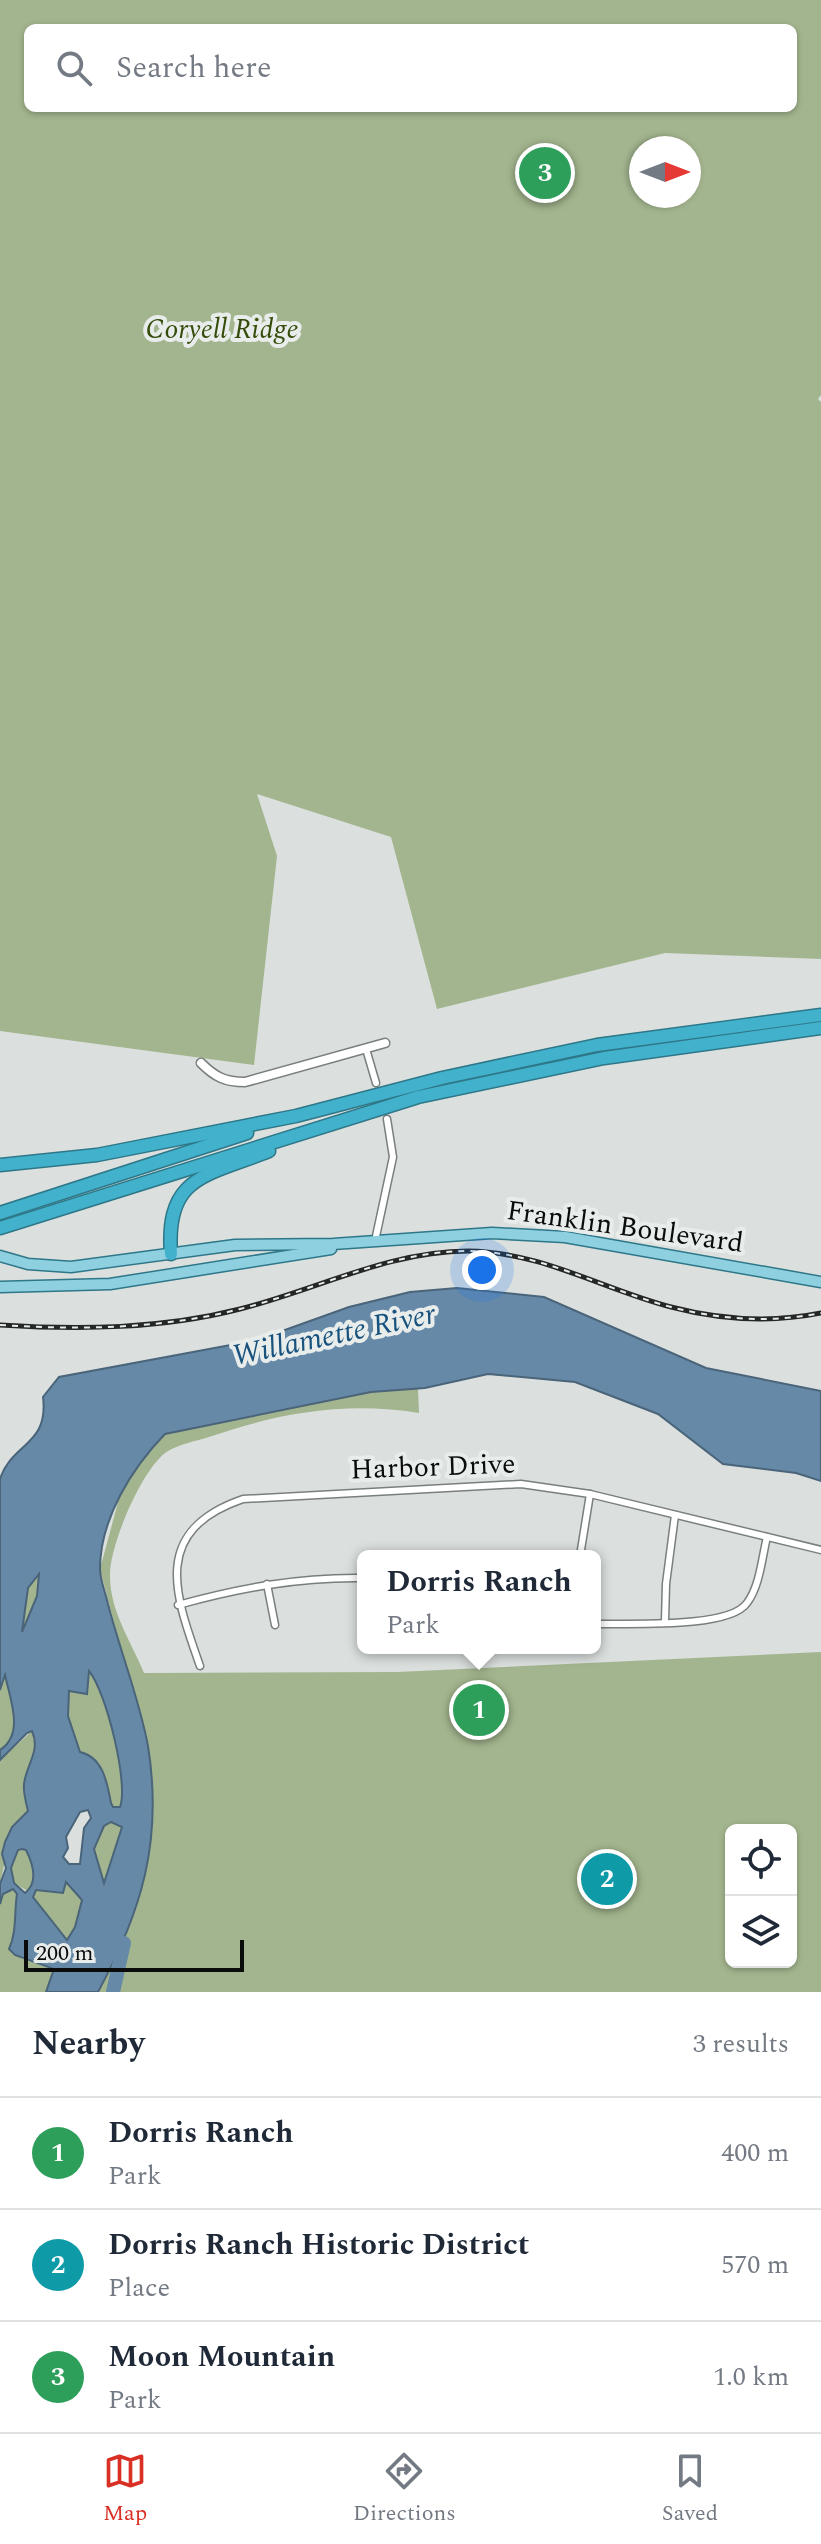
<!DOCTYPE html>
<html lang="en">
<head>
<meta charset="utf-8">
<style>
	:root { --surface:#fff; --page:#f2f2f3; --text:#1f2937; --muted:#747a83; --line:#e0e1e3; --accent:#d93025 }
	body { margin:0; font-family:Spectral,serif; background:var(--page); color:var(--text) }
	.controls { position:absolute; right:24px; bottom:24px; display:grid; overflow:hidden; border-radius:12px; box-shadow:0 2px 6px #0004 }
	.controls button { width:72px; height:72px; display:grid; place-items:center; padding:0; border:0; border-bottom:2px solid var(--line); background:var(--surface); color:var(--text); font:40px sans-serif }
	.compass { position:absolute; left:629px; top:136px; width:72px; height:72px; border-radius:50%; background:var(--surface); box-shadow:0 2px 6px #0004; rotate:90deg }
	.scale { position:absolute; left:24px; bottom:20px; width:220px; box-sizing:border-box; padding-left:8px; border:4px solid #0a0c0c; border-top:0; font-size:22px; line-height:28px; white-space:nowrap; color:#0a0c0c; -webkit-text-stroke:6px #e8edec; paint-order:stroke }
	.you { position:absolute; left:482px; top:1270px; width:28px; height:28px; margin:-20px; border:6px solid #fff; border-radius:50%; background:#1a73e8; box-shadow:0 0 0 12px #1a73e833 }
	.badge { display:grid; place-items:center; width:52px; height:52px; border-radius:50%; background:var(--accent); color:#fff; font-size:26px; font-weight:700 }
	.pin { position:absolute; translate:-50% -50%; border:4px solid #fff; box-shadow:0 2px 8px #0006 }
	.popup { position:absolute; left:357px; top:1550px; width:244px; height:104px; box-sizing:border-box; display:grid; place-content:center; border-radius:12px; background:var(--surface); filter:drop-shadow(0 2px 6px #0005); font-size:26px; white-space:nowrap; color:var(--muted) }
	.popup b { font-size:30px; color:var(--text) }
	.popup::after { content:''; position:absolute; left:50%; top:100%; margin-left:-16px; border:16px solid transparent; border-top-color:var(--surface) }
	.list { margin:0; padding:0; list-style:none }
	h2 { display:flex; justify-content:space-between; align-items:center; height:104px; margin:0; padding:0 32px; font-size:34px }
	h2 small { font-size:26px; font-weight:400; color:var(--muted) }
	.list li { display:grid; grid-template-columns:52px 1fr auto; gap:24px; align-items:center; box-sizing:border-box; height:112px; padding:0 32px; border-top:2px solid var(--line) }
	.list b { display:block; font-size:30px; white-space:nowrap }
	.list p { margin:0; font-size:26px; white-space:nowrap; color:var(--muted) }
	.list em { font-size:26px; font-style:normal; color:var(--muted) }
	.icon { flex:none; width:44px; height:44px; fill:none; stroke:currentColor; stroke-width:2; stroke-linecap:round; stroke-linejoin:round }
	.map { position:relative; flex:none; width:821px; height:1992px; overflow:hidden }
	.search { position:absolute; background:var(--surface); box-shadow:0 2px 6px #0004; left:24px; right:24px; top:24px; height:88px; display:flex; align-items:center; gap:20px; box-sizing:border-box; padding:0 28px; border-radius:12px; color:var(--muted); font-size:30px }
	.sheet { height:440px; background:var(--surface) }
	nav { display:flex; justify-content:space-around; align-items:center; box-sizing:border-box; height:112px; border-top:2px solid var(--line); background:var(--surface); font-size:22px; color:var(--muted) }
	nav a { display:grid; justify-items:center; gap:4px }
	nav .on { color:var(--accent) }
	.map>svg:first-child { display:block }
	.green { fill:#a3b58e; fill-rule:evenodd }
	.water { fill:#6689a8; stroke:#4a6479; stroke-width:2; fill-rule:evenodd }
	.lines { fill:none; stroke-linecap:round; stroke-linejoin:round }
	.river { stroke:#6689a8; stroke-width:14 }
	.minor-casing { stroke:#797e7e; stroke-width:9 }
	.tertiary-casing { stroke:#797e7e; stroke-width:11 }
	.primary-casing { stroke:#2e7788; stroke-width:13 }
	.motorway-casing { stroke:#2e7788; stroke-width:15 }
	.minor { stroke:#fff; stroke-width:6 }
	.tertiary { stroke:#fff; stroke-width:8 }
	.primary { stroke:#8ed0e0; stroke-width:10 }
	.motorway { stroke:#42b1cb; stroke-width:12 }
	.rail-casing { stroke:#242726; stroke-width:5 }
	.rail { stroke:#e8edec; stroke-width:2; stroke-dasharray:6; stroke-linecap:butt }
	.labels { text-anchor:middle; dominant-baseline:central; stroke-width:8; stroke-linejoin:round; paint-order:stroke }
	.park-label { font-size:28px; font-style:italic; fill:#354c0a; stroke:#e8edec }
	.street-label { font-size:28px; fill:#0a0c0c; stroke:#e8edec }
	.water-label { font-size:30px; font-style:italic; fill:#18527d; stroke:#e8edec }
</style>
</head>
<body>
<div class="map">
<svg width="821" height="1992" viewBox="0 0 821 1992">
	<rect width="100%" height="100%" fill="#dbe0df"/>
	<g class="green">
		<path d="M0 0H821V395L818 399 821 402V959L665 953 437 1009 391 837 257 794 277 856 254 1065 0 1031ZM28 28H793V108H28ZM641 148H689V196H641Z"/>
		<path d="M418 1388 419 1413C346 1401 278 1413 209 1437 196 1441 180 1444 168 1451 143 1466 109 1546 110 1576 110 1612 131 1641 144 1673L397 1672 821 1652V1992H98L124 1943 127 1673 100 1569 121 1491 149 1451 165 1434 371 1392ZM731 1830H791V1962H731Z"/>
		<path d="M39 1574 37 1596 22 1632 28 1588Z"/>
		<path d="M88 1670C106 1689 129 1785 120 1807L113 1808 111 1803 99 1763 80 1752 68 1716 69 1690 87 1693Z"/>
		<path d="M5 1673C9 1698 25 1734 0 1750V1690Z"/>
		<path d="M32 1731C41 1751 26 1764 24 1784 23 1792 26 1803 28 1811L12 1828 0 1884V1760Z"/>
		<path d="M111 1822 122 1827 104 1884 94 1849 104 1826Z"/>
		<path d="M18 1850H26C33 1865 37 1877 29 1892L14 1883 11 1868Z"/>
		<path d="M66 1882 82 1900 75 1927 67 1940 33 1897 36 1890 63 1893Z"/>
		<path d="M13 1889 17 1894C14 1917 12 1935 21 1958L54 1970 46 1992H0V1904L3 1894Z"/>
	</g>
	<path class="water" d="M457 1288 544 1297 706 1368 821 1391V1481L796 1473 723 1464 658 1414 575 1382 488 1374 425 1388 371 1392 165 1434C132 1468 100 1519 100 1569 100 1580 106 1594 108 1604 120 1651 139 1698 148 1746 163 1840 142 1911 98 1992H46L54 1969 15 1955 9 1949C17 1932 14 1912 17 1894L13 1889 3 1894 0 1904V1884L6 1868 2 1854 5 1842 12 1827 28 1811C26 1803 23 1792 24 1784 26 1765 41 1751 32 1731L27 1733 0 1760V1750C25 1734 10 1699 5 1675L0 1690V1479C12 1442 49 1446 43 1397L59 1377 257 1340 349 1307 410 1292ZM39 1574 37 1596 22 1632 28 1588ZM89 1671C106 1691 129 1784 120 1807H113L111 1803C107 1782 103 1757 80 1752L68 1716 69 1691 87 1694ZM88 1810 91 1818 84 1828 80 1864H69L63 1857 68 1848 66 1837 80 1812ZM111 1822 122 1827 104 1883 94 1849 104 1826ZM22 1849 26 1850C33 1864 39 1882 25 1893L14 1883 11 1868 18 1850ZM66 1882 82 1900 75 1927 67 1940 33 1897 36 1890 63 1893Z"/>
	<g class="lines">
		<path class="river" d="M113 1992 124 1943"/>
		<defs>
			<g id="minor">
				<path d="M366 1049 376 1083"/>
				<path d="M375 1241 393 1157 387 1119"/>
				<path d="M580 1556 590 1494"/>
				<path d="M267 1584 275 1625"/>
				<path d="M178 1605C240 1588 299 1577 363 1578"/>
				<path d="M665 1621 666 1584 675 1515"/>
				<path d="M595 1624C628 1623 729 1629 747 1603 760 1586 762 1557 767 1537"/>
				<path d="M200 1666C175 1595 150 1531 243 1499L521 1484 590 1494 821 1550"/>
			</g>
			<path id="tertiary" d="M201 1063C215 1077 225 1082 245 1082L385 1043"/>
			<g id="primary">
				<path d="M0 1256 28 1264 71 1267 235 1245 333 1244 492 1233 565 1237 821 1282"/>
				<path d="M0 1287 110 1284 331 1249"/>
			</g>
			<g id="motorway">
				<path d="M0 1165 97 1155 296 1116 442 1078 597 1045 821 1015"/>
				<path d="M0 1213 247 1133"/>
				<path d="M0 1228 418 1097 604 1058 821 1028"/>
				<path d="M171 1254C165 1175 207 1176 269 1151"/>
			</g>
		</defs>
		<use href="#minor" class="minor-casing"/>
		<use href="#tertiary" class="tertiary-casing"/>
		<use href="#primary" class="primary-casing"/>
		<use href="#motorway" class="motorway-casing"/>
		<use href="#minor" class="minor"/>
		<use href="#tertiary" class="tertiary"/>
		<use href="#primary" class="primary"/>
		<use href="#motorway" class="motorway"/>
		<defs>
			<path id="rail" d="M0 1325C80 1330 162 1329 240 1309 316 1290 389 1251 468 1251 542 1252 602 1289 671 1307 721 1320 771 1323 821 1313"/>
		</defs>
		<use href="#rail" class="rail-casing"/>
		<use href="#rail" class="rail"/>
	</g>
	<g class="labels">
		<g class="park-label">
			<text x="222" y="329">Coryell Ridge</text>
		</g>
		<g class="street-label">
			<text transform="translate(625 1227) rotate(8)">Franklin Boulevard</text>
			<text transform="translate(433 1467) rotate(-2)">Harbor Drive</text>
		</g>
		<g class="water-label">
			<text transform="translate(334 1335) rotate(-12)">Willamette River</text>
		</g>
	</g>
</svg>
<div class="controls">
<button><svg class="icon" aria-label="locate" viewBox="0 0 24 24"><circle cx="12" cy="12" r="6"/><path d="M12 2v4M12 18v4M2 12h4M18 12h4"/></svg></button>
<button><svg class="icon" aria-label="layers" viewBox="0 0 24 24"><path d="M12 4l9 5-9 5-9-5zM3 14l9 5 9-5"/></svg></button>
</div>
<svg class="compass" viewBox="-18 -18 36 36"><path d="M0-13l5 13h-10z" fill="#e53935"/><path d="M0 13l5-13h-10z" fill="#747a83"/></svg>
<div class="scale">200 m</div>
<div class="you"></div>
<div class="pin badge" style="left:479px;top:1710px;background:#2e9e5b">1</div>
<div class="popup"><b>Dorris Ranch</b>Park</div>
<div class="pin badge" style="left:607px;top:1879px;background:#0f9aa8">2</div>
<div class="pin badge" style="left:545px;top:173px;background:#2e9e5b">3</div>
<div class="search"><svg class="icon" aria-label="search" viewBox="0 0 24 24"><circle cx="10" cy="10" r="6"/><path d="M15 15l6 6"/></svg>Search here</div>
</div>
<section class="sheet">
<h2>Nearby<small>3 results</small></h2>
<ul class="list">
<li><span class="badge" style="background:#2e9e5b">1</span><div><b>Dorris Ranch</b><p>Park</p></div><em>400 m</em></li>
<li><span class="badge" style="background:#0f9aa8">2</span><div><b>Dorris Ranch Historic District</b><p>Place</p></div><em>570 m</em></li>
<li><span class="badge" style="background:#2e9e5b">3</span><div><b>Moon Mountain</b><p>Park</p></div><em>1.0 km</em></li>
</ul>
</section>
<nav>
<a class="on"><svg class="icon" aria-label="map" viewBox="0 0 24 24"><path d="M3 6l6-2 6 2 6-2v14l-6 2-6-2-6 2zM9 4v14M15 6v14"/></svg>Map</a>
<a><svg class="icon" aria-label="directions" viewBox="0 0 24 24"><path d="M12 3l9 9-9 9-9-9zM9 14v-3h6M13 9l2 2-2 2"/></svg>Directions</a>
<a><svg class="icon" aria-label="saved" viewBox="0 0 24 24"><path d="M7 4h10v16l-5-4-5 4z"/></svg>Saved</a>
</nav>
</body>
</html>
